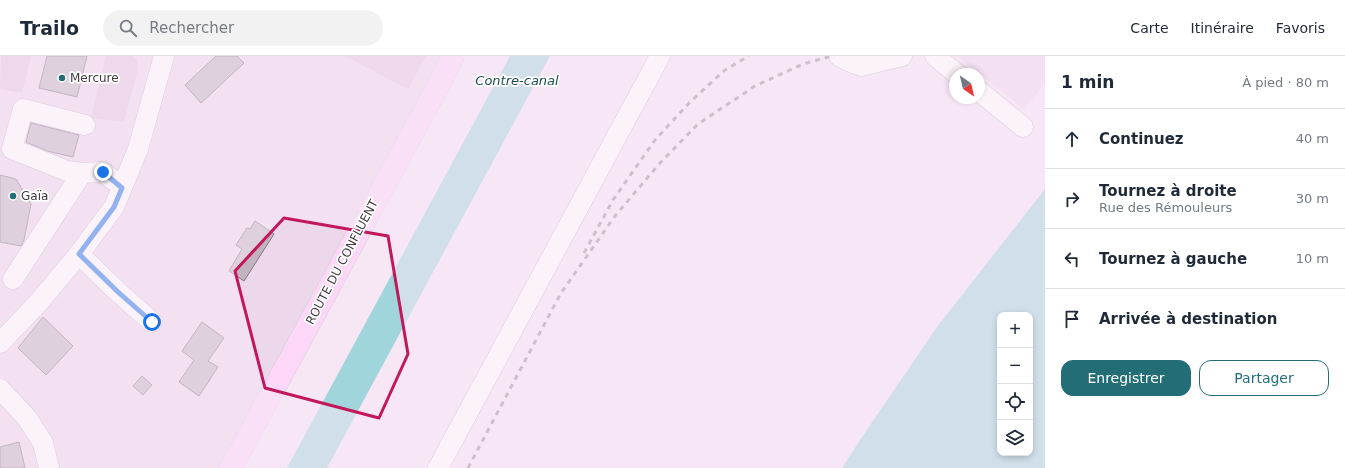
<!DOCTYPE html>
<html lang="fr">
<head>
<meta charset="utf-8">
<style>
	:root { --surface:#fff; --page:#f2f2f3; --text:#1f2937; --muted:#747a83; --line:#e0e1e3; --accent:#236d76 }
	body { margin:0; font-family:"DejaVu Sans",sans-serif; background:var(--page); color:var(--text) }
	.controls { position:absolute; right:12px; bottom:12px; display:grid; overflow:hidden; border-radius:8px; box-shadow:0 2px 6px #0003 }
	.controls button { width:36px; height:36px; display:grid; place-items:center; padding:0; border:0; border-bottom:1px solid var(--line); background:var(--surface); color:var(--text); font:20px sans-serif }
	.compass { position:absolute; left:949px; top:12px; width:36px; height:36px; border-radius:50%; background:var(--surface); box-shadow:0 2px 6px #0003; rotate:146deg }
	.stop { position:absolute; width:12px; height:12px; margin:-9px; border:3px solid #1a73e8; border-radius:50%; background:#fff }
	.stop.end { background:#1a73e8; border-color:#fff; box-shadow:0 1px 4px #0008 }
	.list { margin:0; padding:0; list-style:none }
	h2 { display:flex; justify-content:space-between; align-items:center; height:52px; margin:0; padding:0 16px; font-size:17px }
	h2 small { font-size:13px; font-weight:400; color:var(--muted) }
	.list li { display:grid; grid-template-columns:26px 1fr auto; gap:12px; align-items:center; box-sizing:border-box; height:60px; padding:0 16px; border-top:1px solid var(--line) }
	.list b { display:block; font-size:15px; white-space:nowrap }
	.list p { margin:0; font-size:13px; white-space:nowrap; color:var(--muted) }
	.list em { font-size:13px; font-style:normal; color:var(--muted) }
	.actions { display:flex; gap:8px; padding:12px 16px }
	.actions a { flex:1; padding:9px 0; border:1px solid var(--accent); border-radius:12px; text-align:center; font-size:14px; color:var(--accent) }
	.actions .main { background:var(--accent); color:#fff }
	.icon { flex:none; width:22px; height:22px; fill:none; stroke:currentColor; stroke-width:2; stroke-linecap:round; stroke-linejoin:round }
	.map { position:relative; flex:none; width:1045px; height:412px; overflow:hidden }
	header { display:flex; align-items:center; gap:24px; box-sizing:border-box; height:56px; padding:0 20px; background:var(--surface); border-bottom:1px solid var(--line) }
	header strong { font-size:19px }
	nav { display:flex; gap:22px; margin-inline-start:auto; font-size:14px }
	.search { width:280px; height:36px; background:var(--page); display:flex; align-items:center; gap:10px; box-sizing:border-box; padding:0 14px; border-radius:22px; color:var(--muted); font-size:15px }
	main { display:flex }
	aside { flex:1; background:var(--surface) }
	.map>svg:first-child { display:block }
	.built { fill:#edd7ea }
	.green { fill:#e2c8de }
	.water { fill:#a0d5dc; fill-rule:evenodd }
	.building { fill:#c2b3c0; stroke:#867784 }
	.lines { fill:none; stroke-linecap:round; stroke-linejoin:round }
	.minor-casing { stroke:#bdaebb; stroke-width:21 }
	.major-casing { stroke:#d1d0d1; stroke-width:23 }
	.minor { stroke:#fff; stroke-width:20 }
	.major { stroke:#fcd7f8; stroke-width:22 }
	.rail { stroke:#998f98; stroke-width:3; stroke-dasharray:5 5; stroke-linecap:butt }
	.route { stroke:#1a73e8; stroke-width:5 }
	.marked { fill:none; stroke:#c2185b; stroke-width:3; stroke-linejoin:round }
	.poi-dot { fill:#236d76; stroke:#fff; stroke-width:1.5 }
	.labels { text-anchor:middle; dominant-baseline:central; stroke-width:3.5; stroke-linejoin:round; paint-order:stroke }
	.poi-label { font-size:12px; fill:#403a3f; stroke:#fff; text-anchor:start }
	.street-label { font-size:12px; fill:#403a3f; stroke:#fff }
	.water-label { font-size:13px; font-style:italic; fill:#1e4d53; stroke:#fff }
</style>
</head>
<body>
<header>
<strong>Trailo</strong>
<div class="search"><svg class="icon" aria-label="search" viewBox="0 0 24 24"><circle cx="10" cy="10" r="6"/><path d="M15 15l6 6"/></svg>Rechercher</div>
<nav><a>Carte</a><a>Itinéraire</a><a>Favoris</a></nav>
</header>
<main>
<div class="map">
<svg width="1045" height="412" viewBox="0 0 1045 412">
	<rect width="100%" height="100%" fill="#f7e7f5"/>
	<g class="built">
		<path d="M0 0H442L221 412H0Z"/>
		<path d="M958 0H1045V27L1024 53Z"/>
	</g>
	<g class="green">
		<path d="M1 0H31L22 37 0 33Z"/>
		<path d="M106 0H133L137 5 138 13 124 66 91 62Z"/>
		<path d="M345 0H426L408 33Z"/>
	</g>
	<g class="water">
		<path d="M510 0H550L327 412H287Z"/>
		<path d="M1045 133V412H842L860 384 937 271ZM1000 259H1030V397H1000Z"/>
	</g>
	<g class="building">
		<path d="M47 0H87L77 41 39 32Z"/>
		<path d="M216 0H237L244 7 201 47 185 29Z"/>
		<path d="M31 67 79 79 73 101 47 95 26 86Z"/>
		<path d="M0 119 16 123 31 148 24 184 21 190 0 186Z"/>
		<path d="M255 165 274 178 244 225 229 215 242 193 236 189 247 172 250 173Z"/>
		<path d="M43 261 73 290 46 319 18 292Z"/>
		<path d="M202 266 224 282 208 305 218 311 199 340 179 326 194 304 182 295Z"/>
		<path d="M142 320 152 329 143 339 133 330Z"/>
		<path d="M19 386 25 412H0V391Z"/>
	</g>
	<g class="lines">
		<defs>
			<g id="minor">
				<path d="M839 0 848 5 861 10 902 0"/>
				<path d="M935 0 957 18"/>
				<path d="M979 35 1023 71"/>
				<path d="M85 69 23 53 12 93 67 115 82 117 103 116 122 131"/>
				<path d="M79 198 118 236 152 266"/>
				<path d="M13 223 82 117"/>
				<path d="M0 287 38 247 79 198 114 151 138 93 164 0"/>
				<path d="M0 333 27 362 43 387 49 412"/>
				<path d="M438 412 660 0"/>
			</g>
			<path id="major" d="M231 412 438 30 453 0"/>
		</defs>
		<use href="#minor" class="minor-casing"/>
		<use href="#major" class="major-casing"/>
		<use href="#minor" class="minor"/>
		<use href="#major" class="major"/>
		<g class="rail">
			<path d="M584 197 613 144 655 84 690 46 725 14 749 0"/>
			<path d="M468 412 561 237 615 160 660 107 698 68 755 30 803 8 832 0"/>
		</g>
	</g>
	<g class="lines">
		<path class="route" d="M103 116 122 132 114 151 79 198 118 236 152 266"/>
	</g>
	<path d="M0 0H1045V412H0ZM284 162 388 180 408 298 379 362 265 332 235 215Z" fill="#f7e7f5" fill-opacity=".55" fill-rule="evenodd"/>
	<path class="marked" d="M284 162 388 180 408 298 379 362 265 332 235 215Z"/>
	<g class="poi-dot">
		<circle cx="62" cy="22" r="4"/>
		<circle cx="13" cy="140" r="4"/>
	</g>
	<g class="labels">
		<g class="poi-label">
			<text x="70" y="22">Mercure</text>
			<text x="21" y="140">Gaïa</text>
		</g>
		<g class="street-label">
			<text transform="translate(342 206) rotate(-62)">ROUTE DU CONFLUENT</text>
		</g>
		<g class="water-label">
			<text x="517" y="24">Contre-canal</text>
		</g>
	</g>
</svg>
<div class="controls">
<button>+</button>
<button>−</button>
<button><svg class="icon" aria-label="locate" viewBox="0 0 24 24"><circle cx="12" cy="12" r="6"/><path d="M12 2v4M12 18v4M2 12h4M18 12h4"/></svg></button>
<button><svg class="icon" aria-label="layers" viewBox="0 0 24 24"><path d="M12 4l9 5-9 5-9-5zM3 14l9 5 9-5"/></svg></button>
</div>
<svg class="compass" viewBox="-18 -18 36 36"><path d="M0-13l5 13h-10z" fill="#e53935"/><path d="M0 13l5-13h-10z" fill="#747a83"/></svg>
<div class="stop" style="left:152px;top:266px"></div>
<div class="stop end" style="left:103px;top:116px"></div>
</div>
<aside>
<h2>1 min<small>À pied · 80 m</small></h2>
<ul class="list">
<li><svg class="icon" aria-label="ahead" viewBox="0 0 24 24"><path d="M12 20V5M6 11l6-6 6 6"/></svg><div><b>Continuez</b></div><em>40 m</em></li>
<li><svg class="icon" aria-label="right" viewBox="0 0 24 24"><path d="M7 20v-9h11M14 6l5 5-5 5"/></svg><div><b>Tournez à droite</b><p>Rue des Rémouleurs</p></div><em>30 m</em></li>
<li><svg class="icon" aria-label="left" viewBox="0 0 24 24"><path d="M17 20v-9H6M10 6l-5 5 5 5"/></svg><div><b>Tournez à gauche</b></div><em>10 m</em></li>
<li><svg class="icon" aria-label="arrive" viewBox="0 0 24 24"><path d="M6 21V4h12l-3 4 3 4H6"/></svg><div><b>Arrivée à destination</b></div></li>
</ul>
<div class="actions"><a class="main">Enregistrer</a><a>Partager</a></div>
</aside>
</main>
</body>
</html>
